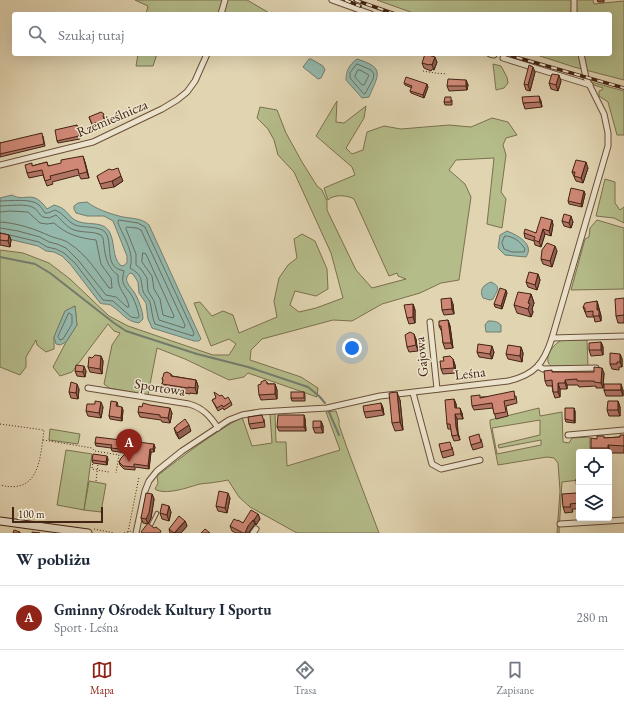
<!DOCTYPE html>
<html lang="pl">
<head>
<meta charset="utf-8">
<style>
	:root { --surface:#fff; --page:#f6f6f7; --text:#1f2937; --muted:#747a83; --line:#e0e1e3; --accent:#8f2418 }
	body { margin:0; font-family:"EB Garamond",serif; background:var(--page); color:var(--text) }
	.controls { position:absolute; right:12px; bottom:12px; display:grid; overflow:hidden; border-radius:4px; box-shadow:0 4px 16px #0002 }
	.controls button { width:36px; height:36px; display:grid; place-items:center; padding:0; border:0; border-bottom:1px solid var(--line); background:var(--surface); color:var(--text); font:20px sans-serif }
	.scale { position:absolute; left:12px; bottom:10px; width:91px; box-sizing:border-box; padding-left:4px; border:2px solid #432313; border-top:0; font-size:11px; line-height:14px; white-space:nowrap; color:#432313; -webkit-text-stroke:3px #ece3cc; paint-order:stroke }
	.you { position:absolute; left:352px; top:348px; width:14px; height:14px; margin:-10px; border:3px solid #fff; border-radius:50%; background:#1a73e8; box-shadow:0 0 0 6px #1a73e833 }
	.badge { display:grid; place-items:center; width:26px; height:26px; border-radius:50%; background:var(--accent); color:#fff; font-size:13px; font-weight:700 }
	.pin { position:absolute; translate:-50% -33px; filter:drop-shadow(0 1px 2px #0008) }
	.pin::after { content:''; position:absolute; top:21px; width:14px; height:12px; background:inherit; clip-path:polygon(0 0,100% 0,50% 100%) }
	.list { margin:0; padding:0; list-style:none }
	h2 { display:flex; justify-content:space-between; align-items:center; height:52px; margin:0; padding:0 16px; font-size:17px }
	h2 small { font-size:13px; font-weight:400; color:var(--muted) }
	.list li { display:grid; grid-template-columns:26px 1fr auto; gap:12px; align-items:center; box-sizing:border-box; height:64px; padding:0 16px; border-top:1px solid var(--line) }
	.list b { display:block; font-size:15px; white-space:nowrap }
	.list p { margin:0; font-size:13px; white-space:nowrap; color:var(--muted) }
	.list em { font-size:13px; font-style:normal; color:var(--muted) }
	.icon { flex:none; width:22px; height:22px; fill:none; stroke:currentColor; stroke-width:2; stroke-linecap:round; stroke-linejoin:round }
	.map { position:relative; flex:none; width:624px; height:533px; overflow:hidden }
	.search { position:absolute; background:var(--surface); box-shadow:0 4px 16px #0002; left:12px; right:12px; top:12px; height:44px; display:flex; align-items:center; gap:10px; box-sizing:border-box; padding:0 14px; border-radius:4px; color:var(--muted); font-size:15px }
	.sheet { height:116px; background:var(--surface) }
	nav { display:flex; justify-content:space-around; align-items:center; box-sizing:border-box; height:56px; border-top:1px solid var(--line); background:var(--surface); font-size:11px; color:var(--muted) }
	nav a { display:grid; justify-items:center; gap:2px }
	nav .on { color:var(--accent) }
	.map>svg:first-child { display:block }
	.green { fill:#b4bc8a; stroke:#7c704e; fill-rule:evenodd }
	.water { fill:#94b8ab; stroke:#747c6e }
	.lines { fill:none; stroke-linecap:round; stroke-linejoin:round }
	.shore { stroke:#6c6e5f; stroke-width:1 }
	.stream { stroke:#747c6e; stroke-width:2 }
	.service-casing { stroke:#6a4f3a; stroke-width:4.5 }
	.minor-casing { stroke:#6a4f3a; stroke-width:7 }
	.secondary-casing { stroke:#432313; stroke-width:9 }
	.path { stroke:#432313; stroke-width:1; stroke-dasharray:1 2; stroke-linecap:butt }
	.service { stroke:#ece3cc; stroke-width:2.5 }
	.minor { stroke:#ece3cc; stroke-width:5 }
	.secondary { stroke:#ece3cc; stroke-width:7 }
	.rail-casing { stroke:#432313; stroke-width:3.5 }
	.rail { stroke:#ece3cc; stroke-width:2; stroke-dasharray:6; stroke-linecap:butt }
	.wall { fill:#b17565; stroke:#432313 }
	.shaded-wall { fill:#905f52; stroke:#432313 }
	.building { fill:#ce8875; stroke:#432313 }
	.labels { text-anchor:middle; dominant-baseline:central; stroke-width:3; stroke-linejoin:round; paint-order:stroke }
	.street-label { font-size:14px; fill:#432313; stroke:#ece3cc }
</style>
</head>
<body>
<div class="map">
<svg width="624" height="533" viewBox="0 0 624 533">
	<rect width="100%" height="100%" fill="#e1d4b1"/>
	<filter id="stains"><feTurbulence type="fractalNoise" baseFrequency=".005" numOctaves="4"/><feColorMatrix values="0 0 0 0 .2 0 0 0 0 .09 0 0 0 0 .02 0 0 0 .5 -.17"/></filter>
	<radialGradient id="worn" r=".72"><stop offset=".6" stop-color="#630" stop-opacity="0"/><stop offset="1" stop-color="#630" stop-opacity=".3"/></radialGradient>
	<g class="green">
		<path d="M135 0H247L271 14H146L148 6Z"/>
		<path d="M377 0H593L594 4 624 1V80L574 67 534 54H610V14H416Z"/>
		<path d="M138 54H157L153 66H136Z"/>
		<path d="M493 64 501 66 507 77 508 83 504 88 496 90Z"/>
		<path d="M591 82 624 91V135H617L608 102 599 96V91L602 90 603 88 594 85Z"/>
		<path d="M337 101 336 122 344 123 366 106 364 118 346 148 352 154 363 150 367 132 384 126 401 129 449 125 471 127 492 118 508 122 517 135 506 138 503 145 506 155 501 192 506 199 502 228 487 224 494 158 456 160 449 170 465 184 471 197 459 280 441 283 420 293 382 304 352 321 333 320 262 339 251 350 250 360 301 377 318 388 317 397 248 373 244 377 229 380 185 359 157 348 148 395 109 388 104 384 112 345 120 333 114 331 108 324 72 372 60 376 53 367 66 342 77 325 75 306 65 311 54 337V349L46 352 37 345 36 340 26 357V367L20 375 0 367V250L23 253 49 263 70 279 109 316 128 326 213 355H229L236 344 229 339 211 346 194 303 200 302 212 316 223 311 233 315 239 333 277 317 274 301 279 278 288 265 297 258 294 239 302 234 315 241 327 269 328 289 316 296 295 291 290 305 299 312 316 308 343 298 331 253 294 172 278 155 274 140 268 129 257 118 260 107 277 110 286 133 302 162 317 186 322 190 327 201V210L356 270 372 288 406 279 398 276 397 273 389 276 354 199C347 195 334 194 328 200L324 188 355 175 352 167 316 136Z"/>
		<path d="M605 179 615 182V203L620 210 624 207V223L614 218 596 216Z"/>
		<path d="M597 220 624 228V289L571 290 585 239 589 237 590 228Z"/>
		<path d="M562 340H587L588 366H551C542 359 553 344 562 340Z"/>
		<path d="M539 408 540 416 562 412 563 442 569 443 572 438 590 437V452H579V480L562 482 559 533H557L560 491 558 463 554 458 547 457 498 465 490 424V420ZM540 420V435L498 445 499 448 541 440V445L497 454 492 428Z"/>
		<path d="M336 411 339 420V425L347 448 379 533H297L250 507 239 497 228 480C219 482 210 483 200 484 189 487 165 496 155 489L158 483 157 476C184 455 212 434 242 417L252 446 272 443 270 414H275L276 442H286L287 466 340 450 326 412Z"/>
		<path d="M50 429 80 434 78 444 49 440Z"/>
		<path d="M66 450 92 454 84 510 57 505Z"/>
		<path d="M89 481 106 484 101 512 84 510Z"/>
	</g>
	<g class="water">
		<path d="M309 59H311L323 66 325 70 321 78 318 79 303 67Z"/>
		<path d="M357 59C386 68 378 75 369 97L362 98 346 80C346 71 349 65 357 59Z"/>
		<path d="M12 195C26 203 32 188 47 209L54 205C57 206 61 207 63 209 68 212 70 218 77 221 88 226 104 220 110 233 115 243 112 256 120 265L123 266 127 263V256L113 221 104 216H87L76 213 74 209V206L78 203 87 202C96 209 108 213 119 216 129 219 141 217 149 225L201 339 199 341H194L152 328 148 319 146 303 139 293 138 282 133 274 130 273C122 280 130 286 134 292 138 298 143 311 143 319L139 323C125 321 123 313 112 306 108 303 104 305 100 303L71 265 62 256 54 252 46 251 38 246 0 237V198Z"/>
		<path d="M507 231C517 235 535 244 526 257L505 255 498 248 500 235Z"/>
		<path d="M491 282C502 287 497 290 493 299L490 300 483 298C479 290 483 285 491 282Z"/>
		<path d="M75 306 77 325 66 342 60 345 56 344 54 337 65 311Z"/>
		<path d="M488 321C493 321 497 321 501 325V332H486L485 325Z"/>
	</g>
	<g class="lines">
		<g class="shore">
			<path d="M357 64 371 70 374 74 373 79 365 94 363 93 350 78V73Z"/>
			<path d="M358 70H360L369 75 364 85H362L355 77Z"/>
			<path d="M0 201C9 201 32 198 39 205 41 207 43 210 45 213H48L55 210C63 213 67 221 75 225 83 228 100 226 105 232 113 241 105 263 118 269 120 270 122 270 124 271 121 283 123 284 130 293 134 298 139 312 139 317L137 318 131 317 113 301 103 300 75 263 64 253 56 249 47 247 39 242 10 235"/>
			<path d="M0 206C8 206 28 203 34 208 38 210 39 215 43 217L49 218 56 215C62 220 66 227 74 230 83 233 93 231 101 235L103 238C105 252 105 266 118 275 117 291 127 293 129 307H127L116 297 106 295 78 260 66 248 57 244 49 242 40 237 18 231 0 228"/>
			<path d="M0 212 10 211 28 212 40 223 47 224 54 223C67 235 80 238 96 240L101 264 111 278 112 288H109C98 273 86 254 70 244 64 239 57 239 50 236 35 229 17 223 0 222"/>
			<path d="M119 220 138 223 145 227 194 333 193 336 155 324C152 317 152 310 150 302 148 298 144 295 143 291 140 277 143 276 130 268 135 253 123 236 118 223Z"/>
			<path d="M127 227 137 228 141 230 185 325 184 328 159 320 154 301 148 291 147 278 141 269 136 265V254L126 229Z"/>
			<path d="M505 236C513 236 520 241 525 249L524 252H512L504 249 502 243Z"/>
			<path d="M143 253 146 254 174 316 173 318 163 315 160 299 154 289 152 276 142 262Z"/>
			<path d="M69 313 72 315V324L63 339 60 340 58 337Z"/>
		</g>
		<g class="stream">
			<path d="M0 257 35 264 50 273 114 323 126 331 197 354 248 367 308 387 319 396 325 403"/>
			<path d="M329 412 339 435"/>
		</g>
		<defs>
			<path id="service" d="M150 527 157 513"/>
			<g id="minor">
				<path d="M332 0 371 14"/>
				<path d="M574 0V14"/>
				<path d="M221 14 225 0"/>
				<path d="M490 54 494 55"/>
				<path d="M503 58 590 85"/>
				<path d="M0 165 93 142 162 109 177 100 187 92 195 81 207 54"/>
				<path d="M430 322 437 389"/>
				<path d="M552 338 624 336"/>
				<path d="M538 366 543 369 596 368"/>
				<path d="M88 388 189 404C203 408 210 416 218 428"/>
				<path d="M413 393 432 464 441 469 480 460"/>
				<path d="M568 435 624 430"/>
				<path d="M560 524 624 520"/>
				<path d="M136 533 145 491 149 481 157 471 182 451 229 420 242 415 260 412 327 408 380 396 508 381C535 375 544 363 552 338L608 146V133L604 114 586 78 581 54"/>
				<path d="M253 533 256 529"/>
			</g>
			<path id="secondary" d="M0 521 88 533"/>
		</defs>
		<use href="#service" class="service-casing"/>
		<use href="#minor" class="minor-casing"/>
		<use href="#secondary" class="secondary-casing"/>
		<g class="path">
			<path d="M423 71 435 73 447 74"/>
			<path d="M0 424 44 430C40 458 40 495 0 485"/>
			<path d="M43 440 92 448 95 451 119 455 116 473"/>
			<path d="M93 461 92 469 109 472"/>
			<path d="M96 481 98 464"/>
			<path d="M94 529 114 533"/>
			<path d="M128 532 139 477"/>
			<path d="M124 533 131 531"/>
		</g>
		<use href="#service" class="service"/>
		<use href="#minor" class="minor"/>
		<use href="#secondary" class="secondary"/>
		<defs>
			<g id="rail">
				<path d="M345 0 360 6"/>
				<path d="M355 0 395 14"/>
				<path d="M505 54 624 88"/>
			</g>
		</defs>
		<use href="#rail" class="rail-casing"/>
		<use href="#rail" class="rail"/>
	</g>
	<g class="wall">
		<path d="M597 0H604V2H598Z"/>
		<path d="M437 62 434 70 432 69 431 71 424 68 422 63Z"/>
		<path d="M535 72 530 91 526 90 524 84Z"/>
		<path d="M466 80 468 85 467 90 449 91 447 86Z"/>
		<path d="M561 81 558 91 551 89 549 83Z"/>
		<path d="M404 83 428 87 424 98 411 93 410 91 412 88 405 85Z"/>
		<path d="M452 100V105H445L444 102Z"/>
		<path d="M541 101 542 107 525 109 523 103Z"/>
		<path d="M89 117H105L104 119 105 122 103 124 93 127Z"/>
		<path d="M77 125 80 139 58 143 57 141Z"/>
		<path d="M43 136 45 146 0 157V143Z"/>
		<path d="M47 162 48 166 85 162 89 178 81 179 79 175 52 182 53 184 47 186 43 175 29 178 27 173 32 166Z"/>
		<path d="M588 168 583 183 576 181 572 172Z"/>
		<path d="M97 176 123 181 114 187 102 189Z"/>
		<path d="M584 191 585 194 582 207 569 204 568 201Z"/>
		<path d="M552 220 553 225 551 236 545 234 541 247 535 245 534 241 525 238 524 233H536Z"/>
		<path d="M562 221 573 222 571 228 564 226Z"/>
		<path d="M0 233 9 235 11 240 10 247 0 245Z"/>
		<path d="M557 251 552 267 543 264 541 259Z"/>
		<path d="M538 274 540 280 537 290 528 287 526 282Z"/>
		<path d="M507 293 502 309 495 307 494 304Z"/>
		<path d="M531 294 534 303 532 309 533 312 531 317 517 313 514 305Z"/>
		<path d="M624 298V323H618L616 316Z"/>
		<path d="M597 301 601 316V321L595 322 594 317H587L583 307Z"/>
		<path d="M413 304 415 310V323L409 324 407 318Z"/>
		<path d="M453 304 454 314 444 315 442 310Z"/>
		<path d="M448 320 450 326 453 348 445 349 443 343 442 332 439 326Z"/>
		<path d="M416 339 418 351 409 352 407 347Z"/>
		<path d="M601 342 603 347V355L591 356 589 350Z"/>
		<path d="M521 347 523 353 522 362 508 359 506 354Z"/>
		<path d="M477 352H494L492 359 479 357Z"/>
		<path d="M620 354 622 359V367H619V370L612 369 610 364Z"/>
		<path d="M101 356 103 361 102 374 90 372 88 367 92 358Z"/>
		<path d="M453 359 455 365 456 373 443 374 441 369Z"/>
		<path d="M75 371H86L85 377 77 376Z"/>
		<path d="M552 372 604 373 603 388H596V386L579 387 578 385H567V389H560V397L555 398 553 392 552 386H547L545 381Z"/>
		<path d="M171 374 172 376 196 380 198 386 197 394 190 393V394L164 389 162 384 163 381 162 378Z"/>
		<path d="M267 382 268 384H275L277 390V399L261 400 259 395Z"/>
		<path d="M79 389 78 399 71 398 69 392Z"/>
		<path d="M604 390H623V396H606Z"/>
		<path d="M304 392 305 395V401H292L291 398Z"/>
		<path d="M220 396 231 402 232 405 224 410 223 408 218 411 212 400Z"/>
		<path d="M516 396 517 403 506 406 508 416 496 419 493 408 474 410 472 406 481 397Z"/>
		<path d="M454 399 456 404V408L462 413 463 419H457L458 433 460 440 454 441 452 436 451 429H448L447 424Z"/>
		<path d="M400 400 403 430 395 431 392 423Z"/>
		<path d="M618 401 620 407V416H609L607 410Z"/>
		<path d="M117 402 118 405V406L123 410 122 421 110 419 109 416Z"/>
		<path d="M381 403 383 408 384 415 366 418 364 412Z"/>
		<path d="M103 407 101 418 88 416 86 411Z"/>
		<path d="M575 411V423L566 422 565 419Z"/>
		<path d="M138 412 172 413 170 423 162 422 161 420 140 417Z"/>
		<path d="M304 415 305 419 306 431H279L277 427Z"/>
		<path d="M264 419 265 427 251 429 249 424Z"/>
		<path d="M321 421 323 426V433H315L313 428Z"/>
		<path d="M174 428 191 431 179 439 176 434Z"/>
		<path d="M624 435V453H611V455H609V452H593L591 448 605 438 620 437Z"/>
		<path d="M481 439 483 447 473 450 471 445Z"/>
		<path d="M95 443 155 447 154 452H151L149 469 135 467V470L124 469 120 465 119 462 126 453 112 451 111 448 96 446Z"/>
		<path d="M452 447 454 455 443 458 441 452Z"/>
		<path d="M108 459 107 465 93 463 92 460Z"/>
		<path d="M579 479V509H572L573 512 565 513 563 507 577 493Z"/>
		<path d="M152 494 154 499 151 518 148 524 143 523 141 518Z"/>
		<path d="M230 498 227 513 218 511 216 506Z"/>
		<path d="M171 512 169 521 162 519 160 513Z"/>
		<path d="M258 514 260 519 256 525 255 524 250 531 249 533H236L232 531 230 526 238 521 243 523Z"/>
		<path d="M185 521 187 526 181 533H170L169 529Z"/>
	</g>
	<g class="shaded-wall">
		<path d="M435 57 437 62 434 70 432 65Z"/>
		<path d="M533 67 535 72 530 91 528 85Z"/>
		<path d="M559 75 561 81 558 91 556 85Z"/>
		<path d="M466 80 468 85 467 90 466 86Z"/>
		<path d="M427 84 428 87 424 98 423 95Z"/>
		<path d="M539 96 541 101 542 107 540 102Z"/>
		<path d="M104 119 105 122 103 124 102 121Z"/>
		<path d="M83 156 85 162 89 178 87 172Z"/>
		<path d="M586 162 588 168 583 183 581 178Z"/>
		<path d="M121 176 123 181 114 187 112 181Z"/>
		<path d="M584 191 585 194 582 207 581 204Z"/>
		<path d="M571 216 573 222 571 228 569 223Z"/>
		<path d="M552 220 553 225 551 236 549 231Z"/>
		<path d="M543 229 545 234 541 247 539 242Z"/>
		<path d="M9 235 11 240 10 247 8 241Z"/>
		<path d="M555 246 557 251 552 267 550 261Z"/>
		<path d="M538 274 540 280 537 290 535 285Z"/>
		<path d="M506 290 507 293 502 309 501 306Z"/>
		<path d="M531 294 534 303 532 309 533 312 531 317 528 309V303Z"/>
		<path d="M451 298 453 304 454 314 452 309Z"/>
		<path d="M597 301 601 316V321L597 310Z"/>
		<path d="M413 304 415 310V323L413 317Z"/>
		<path d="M448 320 450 326 453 348 451 343Z"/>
		<path d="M414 334 416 339 418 351 416 345Z"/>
		<path d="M601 342 603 347V355L601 350Z"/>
		<path d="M492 346 494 352 492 359 490 354Z"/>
		<path d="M521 347 523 353 522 362 520 356Z"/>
		<path d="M620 354 622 359V367L620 362Z"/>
		<path d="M101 356 103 361 102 374 100 369Z"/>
		<path d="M453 359 455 365 456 373 454 368Z"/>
		<path d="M84 366 86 371 85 377 83 372Z"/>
		<path d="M602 368 604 373 603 388 601 383Z"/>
		<path d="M196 380 198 386 197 394 195 388Z"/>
		<path d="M565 380 567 385V389L565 383Z"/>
		<path d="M558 383 560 389V397L558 392Z"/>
		<path d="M77 384 79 389 78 399 76 393Z"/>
		<path d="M275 384 277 390V399L275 394Z"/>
		<path d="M621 384 623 390V396L621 390Z"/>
		<path d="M397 392 400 400 403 430 400 422Z"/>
		<path d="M454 399 456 404 457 413 455 408Z"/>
		<path d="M618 401 620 407V416L618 410Z"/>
		<path d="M101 402 103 407 101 418 99 413Z"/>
		<path d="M381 403 383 408 384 415 382 410Z"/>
		<path d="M122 407 123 410 122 421 121 418Z"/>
		<path d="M170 408 172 413 170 423 168 418Z"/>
		<path d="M460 408 462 413 463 419 461 414Z"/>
		<path d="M574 408 575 411V423L574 421Z"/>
		<path d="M455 414 457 419 458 433 460 440 456 427Z"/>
		<path d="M304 415 305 419 306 431 304 427Z"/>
		<path d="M321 421 323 426V433L321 427Z"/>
		<path d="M189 425 191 431 179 439 177 433Z"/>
		<path d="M154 444 155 447 154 452 153 449Z"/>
		<path d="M608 445 611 453V455L608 448Z"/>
		<path d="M150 449 151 452 149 469 148 466Z"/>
		<path d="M107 456 108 459 107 465 106 462Z"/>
		<path d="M228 493 230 498 227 513 225 508Z"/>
		<path d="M152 494 154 499 151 518 148 524 146 519Z"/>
		<path d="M169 506 171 512 169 521 167 515Z"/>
		<path d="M258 514 260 519 256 525 254 520Z"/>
		<path d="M253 520 255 524 250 531 249 533H245L248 526Z"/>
		<path d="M185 521 187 526 181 533H175Z"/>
	</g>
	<g class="building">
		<path d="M425 54 435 57 432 65 430 64 429 65 422 63Z"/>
		<path d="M529 65 533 67 528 85 524 84Z"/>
		<path d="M552 74 559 75 556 85 549 83Z"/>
		<path d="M406 77 427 84 423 95 410 91 412 86 404 83Z"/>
		<path d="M448 79 466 80V86H447Z"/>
		<path d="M539 96 540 102 523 103 522 97Z"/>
		<path d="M445 97H451V102H444Z"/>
		<path d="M101 112 104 114 103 116 104 119 102 121 92 124 89 117Z"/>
		<path d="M77 125 79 136 57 141 55 130Z"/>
		<path d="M42 133 44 144 0 154V143Z"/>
		<path d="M83 156 87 172 79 174 78 169 50 176 51 179 45 181 42 170 27 173 25 165 32 163V166L47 162 48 166 61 163V160Z"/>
		<path d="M576 160 586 162 581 178 574 176 575 172H572Z"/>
		<path d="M118 168 121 176 112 181 100 184 97 176 109 169 112 170Z"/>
		<path d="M571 188 584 191 581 204 568 201Z"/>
		<path d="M564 214 571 216 569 223 562 221Z"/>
		<path d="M541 217 552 220 549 231 543 229 539 242 534 240 535 237 524 233 525 229 536 233Z"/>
		<path d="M0 233 9 235 8 241 0 240Z"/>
		<path d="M547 243 555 246 550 261 541 259 542 250Z"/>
		<path d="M529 272 538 274 535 285 526 282Z"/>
		<path d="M500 288 506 290 501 306 494 304Z"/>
		<path d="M518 292 531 294 528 303 530 304 528 309 514 305Z"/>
		<path d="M451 298 452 309 442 310 441 299Z"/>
		<path d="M624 298V315L616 316 615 299Z"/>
		<path d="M597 301V310H599V316H593V311L585 312V308L583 307 585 303Z"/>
		<path d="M413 304V317L407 318 404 305Z"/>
		<path d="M448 320 451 343H443L441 326H439V321Z"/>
		<path d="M410 332 414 334 416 345 407 347 405 335Z"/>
		<path d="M601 342V350H589V343Z"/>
		<path d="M478 344 492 346 490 354 477 352Z"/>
		<path d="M508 345 521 347 520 356 506 354Z"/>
		<path d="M610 353 620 354V362H617V364H610Z"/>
		<path d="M95 355 101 356 100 369 88 367 89 357 92 358Z"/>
		<path d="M450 356 453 359 454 368 441 369 440 361H444L443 357Z"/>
		<path d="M76 365 84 366 83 372 75 371Z"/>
		<path d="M594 367 602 368 601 383 594 382V381H577V379L565 380V383H558V392H553L552 380 545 381 544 371 552 370V372H594Z"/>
		<path d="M167 372 171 374V376L196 380 195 388 188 387V388L162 384 163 380 162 378 163 377 164 373Z"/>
		<path d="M265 380 267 382V384H275V394L259 395 258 385 261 384V382Z"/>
		<path d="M71 382 77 384 76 393 69 392Z"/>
		<rect x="604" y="384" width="17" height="6"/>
		<path d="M514 391 515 399 504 401 506 412 494 414 492 403 472 406 471 396 480 395V398Z"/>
		<path d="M214 392 220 396 222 395 225 399 228 397 231 402 223 407 222 405 217 408 212 400 216 398Z"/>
		<rect x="291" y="392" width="13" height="6"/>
		<path d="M397 392 400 422 392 423 389 393Z"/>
		<path d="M454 399 455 408H460L461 414H455L456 427 458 435 452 436 450 424H447L445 400Z"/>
		<path d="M95 401 101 402 99 413 86 411 87 404H95Z"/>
		<path d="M111 401 117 402 116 406 122 407 121 418 109 416Z"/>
		<path d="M608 401H618V410H607Z"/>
		<path d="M143 403 150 405 170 408 168 418 160 417V415L138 412 139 406 142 407Z"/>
		<path d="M381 403 382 410 364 412 363 406Z"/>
		<path d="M565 408H574V421L565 419Z"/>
		<path d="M262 415 264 422 249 424 248 417Z"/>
		<path d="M278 415H304V427H277Z"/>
		<path d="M185 419 189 425 177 433 174 428 176 427V426Z"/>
		<path d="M313 421H321V427L313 428Z"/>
		<path d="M479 434 481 442 471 445 469 437Z"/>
		<path d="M620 435H624V446L608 445V448H591V438L597 439V436H604V438L620 437Z"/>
		<path d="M96 437 154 444 153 449H150L148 466 134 464V467L123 466 119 462 121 458 129 450 111 448 112 445 95 443Z"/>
		<path d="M450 442 452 449 441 452 439 444Z"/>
		<path d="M93 454 107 456 106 462 92 460Z"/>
		<path d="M576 479H579V503L570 504 571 507H563L562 494 577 493Z"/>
		<path d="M219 491 228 493 225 508 216 506Z"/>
		<path d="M146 493 152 494 149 513 146 519 141 518Z"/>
		<path d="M162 504 169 506 167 515 160 513Z"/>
		<path d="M251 510 258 514 254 520H253L248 526 245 533H243L230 526 234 519 238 521V520L243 523Z"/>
		<path d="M179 516 185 521 174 533 169 529Z"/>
		<path d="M148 523 154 528 156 527 161 531 160 533H143L141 532Z"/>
		<path d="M205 529 210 533H201Z"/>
		<path d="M14 530 20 532V533H13Z"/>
		<path d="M32 532 40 533H32Z"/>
	</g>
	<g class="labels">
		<g class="street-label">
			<text transform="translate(112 118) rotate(-23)">Rzemieślnicza</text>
			<text transform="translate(421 357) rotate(-96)">Gajowa</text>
			<text transform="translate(470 373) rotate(-7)">Leśna</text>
			<text transform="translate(160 387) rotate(9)">Sportowa</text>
		</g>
	</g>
	<rect width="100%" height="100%" filter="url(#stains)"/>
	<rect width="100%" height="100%" fill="url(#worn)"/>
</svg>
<div class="controls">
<button><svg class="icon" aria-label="locate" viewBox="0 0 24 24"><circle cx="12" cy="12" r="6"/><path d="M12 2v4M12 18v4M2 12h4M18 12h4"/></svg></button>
<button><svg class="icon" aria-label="layers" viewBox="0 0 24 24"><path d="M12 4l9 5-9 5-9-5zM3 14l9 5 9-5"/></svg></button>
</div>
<div class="scale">100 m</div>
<div class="you"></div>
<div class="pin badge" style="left:129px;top:462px">A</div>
<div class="search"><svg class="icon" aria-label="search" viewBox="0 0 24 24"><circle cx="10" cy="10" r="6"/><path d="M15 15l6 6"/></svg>Szukaj tutaj</div>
</div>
<section class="sheet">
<h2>W pobliżu<small></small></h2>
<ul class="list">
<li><span class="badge">A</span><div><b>Gminny Ośrodek Kultury I Sportu</b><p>Sport · Leśna</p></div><em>280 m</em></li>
</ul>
</section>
<nav>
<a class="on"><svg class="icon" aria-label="map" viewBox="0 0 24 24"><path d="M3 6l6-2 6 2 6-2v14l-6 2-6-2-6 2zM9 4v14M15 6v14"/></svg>Mapa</a>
<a><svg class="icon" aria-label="directions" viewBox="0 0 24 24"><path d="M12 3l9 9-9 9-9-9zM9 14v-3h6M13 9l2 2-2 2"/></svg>Trasa</a>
<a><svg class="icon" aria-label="saved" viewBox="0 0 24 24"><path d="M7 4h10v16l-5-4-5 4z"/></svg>Zapisane</a>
</nav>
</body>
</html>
